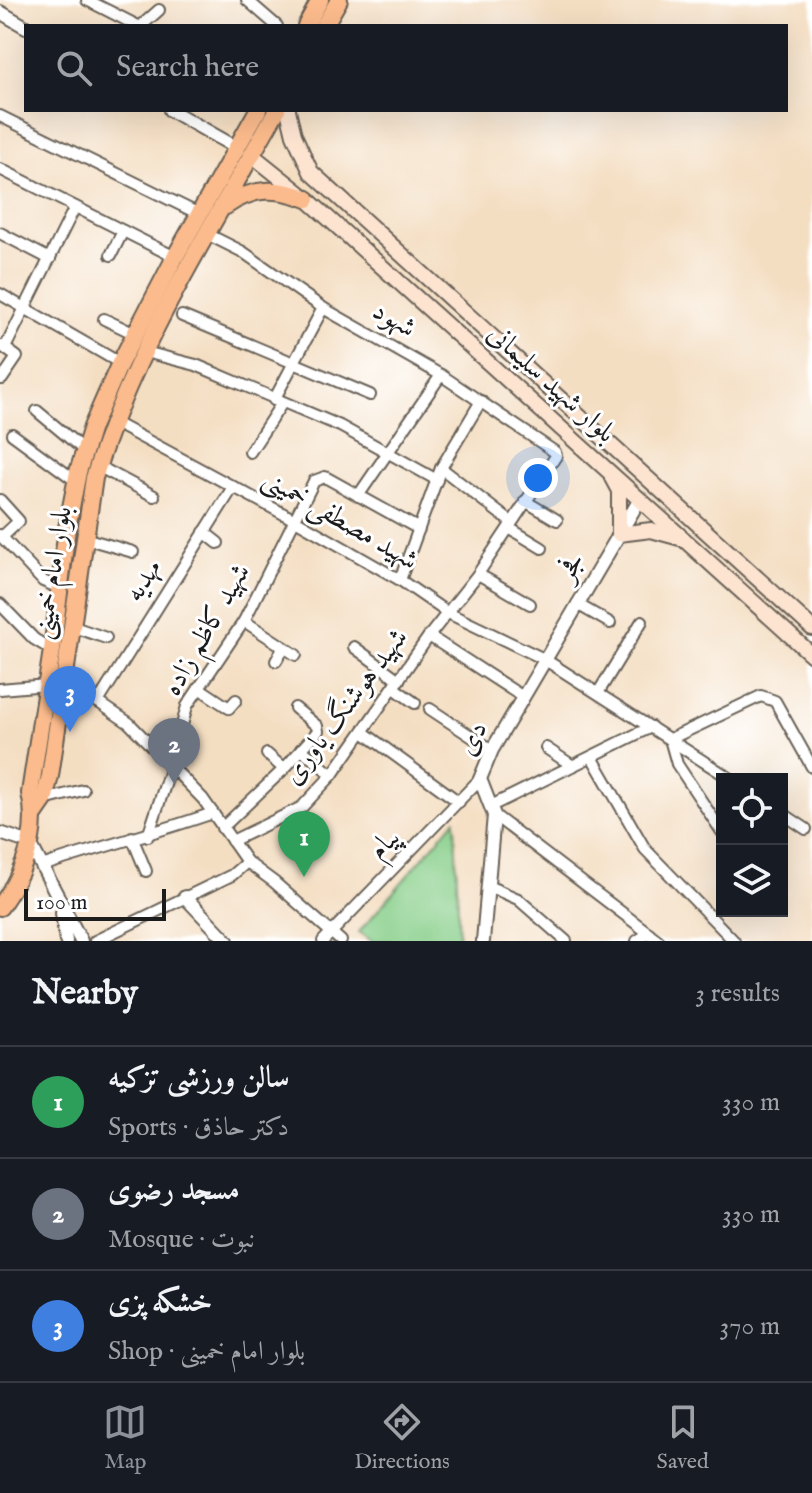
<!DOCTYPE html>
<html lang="en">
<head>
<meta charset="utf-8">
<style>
	:root { --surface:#171b24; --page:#242831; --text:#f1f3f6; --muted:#9ea1a6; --line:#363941; --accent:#8c9099 }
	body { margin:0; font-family:"IM FELL English",Amiri,serif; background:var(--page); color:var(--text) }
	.controls { position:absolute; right:24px; bottom:24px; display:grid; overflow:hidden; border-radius:0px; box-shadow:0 8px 32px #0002 }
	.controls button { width:72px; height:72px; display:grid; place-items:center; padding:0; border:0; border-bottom:2px solid var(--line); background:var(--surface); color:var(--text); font:40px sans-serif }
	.scale { position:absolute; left:24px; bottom:20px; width:142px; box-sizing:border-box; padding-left:8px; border:4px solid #1c1c1c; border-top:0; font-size:22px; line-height:28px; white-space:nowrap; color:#1c1c1c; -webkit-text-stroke:6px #fff; paint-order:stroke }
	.you { position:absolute; left:538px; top:478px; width:28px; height:28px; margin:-20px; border:6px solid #fff; border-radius:50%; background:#1a73e8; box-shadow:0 0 0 12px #1a73e833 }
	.badge { display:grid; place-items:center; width:52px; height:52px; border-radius:50%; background:var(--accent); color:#fff; font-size:26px; font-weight:700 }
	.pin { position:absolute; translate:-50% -66px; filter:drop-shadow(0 2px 4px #0008) }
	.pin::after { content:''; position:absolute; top:42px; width:28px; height:24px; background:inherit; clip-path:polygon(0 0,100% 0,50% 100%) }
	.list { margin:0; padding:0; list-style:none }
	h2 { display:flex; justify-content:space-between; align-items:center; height:104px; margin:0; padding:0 32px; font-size:34px }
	h2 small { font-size:26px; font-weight:400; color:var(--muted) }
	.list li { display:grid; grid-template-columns:52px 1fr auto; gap:24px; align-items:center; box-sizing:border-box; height:112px; padding:0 32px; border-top:2px solid var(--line) }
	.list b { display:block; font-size:30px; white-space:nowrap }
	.list p { margin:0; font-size:26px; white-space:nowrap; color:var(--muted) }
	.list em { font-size:26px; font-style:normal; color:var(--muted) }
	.icon { flex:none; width:44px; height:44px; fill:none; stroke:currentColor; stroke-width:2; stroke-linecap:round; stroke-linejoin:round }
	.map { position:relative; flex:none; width:812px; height:941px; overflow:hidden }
	.search { position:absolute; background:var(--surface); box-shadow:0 8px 32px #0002; left:24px; right:24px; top:24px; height:88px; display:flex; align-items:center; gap:20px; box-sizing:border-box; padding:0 28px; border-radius:0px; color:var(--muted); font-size:30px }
	.sheet { height:440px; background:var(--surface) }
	nav { display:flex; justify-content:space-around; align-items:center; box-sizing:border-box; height:112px; border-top:2px solid var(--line); background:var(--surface); font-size:22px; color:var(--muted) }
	nav a { display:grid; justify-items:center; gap:4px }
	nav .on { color:var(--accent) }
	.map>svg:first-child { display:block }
	.green { fill:#88cf8a; stroke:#527653; stroke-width:2 }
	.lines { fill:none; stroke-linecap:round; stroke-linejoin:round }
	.minor-casing { stroke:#686056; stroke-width:14 }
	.tertiary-casing { stroke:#686056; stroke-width:16 }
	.secondary-casing { stroke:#686056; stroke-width:18 }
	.primary-casing { stroke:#686056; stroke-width:20 }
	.minor { stroke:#fff; stroke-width:10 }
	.tertiary { stroke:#fff; stroke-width:12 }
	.secondary { stroke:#fde4d1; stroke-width:14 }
	.primary { stroke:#fbbb8c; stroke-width:16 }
	.labels { text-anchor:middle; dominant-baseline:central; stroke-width:6; stroke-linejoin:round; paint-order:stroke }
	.street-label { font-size:28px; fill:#1c1c1c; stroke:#fff }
</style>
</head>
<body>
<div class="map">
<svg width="812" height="941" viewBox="0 0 812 941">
	<rect width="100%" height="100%" fill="#fff"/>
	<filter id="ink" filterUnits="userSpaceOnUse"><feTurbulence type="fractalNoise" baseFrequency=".0125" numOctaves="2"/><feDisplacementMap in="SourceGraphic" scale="16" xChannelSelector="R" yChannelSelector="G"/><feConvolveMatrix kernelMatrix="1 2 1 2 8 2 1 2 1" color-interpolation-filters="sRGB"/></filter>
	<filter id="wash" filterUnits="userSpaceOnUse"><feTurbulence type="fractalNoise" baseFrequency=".006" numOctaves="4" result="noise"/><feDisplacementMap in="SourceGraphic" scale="32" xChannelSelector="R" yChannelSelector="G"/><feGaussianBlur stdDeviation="1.8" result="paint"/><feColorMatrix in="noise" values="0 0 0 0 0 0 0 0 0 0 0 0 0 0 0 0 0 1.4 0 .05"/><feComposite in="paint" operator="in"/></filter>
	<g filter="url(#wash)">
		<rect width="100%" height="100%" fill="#f4dec2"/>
		<path class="green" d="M455 820 459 941H372L359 932Z"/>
	</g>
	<g filter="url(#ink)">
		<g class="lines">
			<defs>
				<g id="minor">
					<path d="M87 0 138 26"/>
					<path d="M247 0 277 26"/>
					<path d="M141 26 159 10"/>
					<path d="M0 116 199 214"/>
					<path d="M0 169 175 257"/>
					<path d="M0 233 50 259"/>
					<path d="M207 234 243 252 323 308 441 375 555 452 556 456 478 574 429 636 332 775 302 807 232 841"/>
					<path d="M111 255 123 231"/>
					<path d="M0 294 120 363"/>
					<path d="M182 316 370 395"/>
					<path d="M104 319 135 334"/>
					<path d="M2 346 17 357 2 379"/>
					<path d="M6 346 75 207"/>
					<path d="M145 352 196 365 340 426 437 480"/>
					<path d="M274 400 323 308"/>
					<path d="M37 411 85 451"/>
					<path d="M113 422 295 520 400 580 448 613 544 659 731 779"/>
					<path d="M12 434 76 481"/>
					<path d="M250 452 282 403"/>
					<path d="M98 466 154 496"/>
					<path d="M441 468 511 522"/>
					<path d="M358 496 441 375"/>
					<path d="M0 500 19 521 2 537"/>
					<path d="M525 501 557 520"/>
					<path d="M509 528 542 548"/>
					<path d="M204 532 218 543"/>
					<path d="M0 535 43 581 59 588"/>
					<path d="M84 538 133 552"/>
					<path d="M478 574 530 604"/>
					<path d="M400 580 441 468 481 401"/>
					<path d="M0 604 34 639 52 650"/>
					<path d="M577 604 610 623"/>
					<path d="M244 621 296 655"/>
					<path d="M71 626 106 638"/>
					<path d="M429 636 523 697"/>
					<path d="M354 647 399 680"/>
					<path d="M276 661 284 647"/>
					<path d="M199 688 229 708 236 700"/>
					<path d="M394 688 415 703"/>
					<path d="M0 689 47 685"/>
					<path d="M62 689 98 702 129 723 203 799 247 862 274 882 341 941"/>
					<path d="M598 693 642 621"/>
					<path d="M98 702 233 487"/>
					<path d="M430 709 492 750"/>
					<path d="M363 732 459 802"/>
					<path d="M670 739 761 696 775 701 812 767"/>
					<path d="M670 739 677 764 722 832"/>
					<path d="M546 748 573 766"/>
					<path d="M301 749 332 775"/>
					<path d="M267 754 284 769"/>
					<path d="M592 757 645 849 734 941"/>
					<path d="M44 800 83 790"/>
					<path d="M491 806 651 727"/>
					<path d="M782 813 806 829"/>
					<path d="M494 815 659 941"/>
					<path d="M222 828 284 769 318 731 317 726 295 708"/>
					<path d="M148 836 171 767 187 706 244 621 314 481 325 477 419 529"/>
					<path d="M132 837 146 871"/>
					<path d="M42 866C99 847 156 833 213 813"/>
					<path d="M488 886 518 899 566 941"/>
					<path d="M95 941 232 875 247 862"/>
					<path d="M323 941 480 779"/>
					<path d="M637 941 649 933"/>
				</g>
				<g id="tertiary">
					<path d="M0 12 26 27"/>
					<path d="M170 110 237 148"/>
					<path d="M0 833 30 843 81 941"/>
					<path d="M185 897 227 941"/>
					<path d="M62 913 66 941"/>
					<path d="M483 941 494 815 480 779 492 750 640 499"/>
				</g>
				<g id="secondary">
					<path d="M288 110 294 135 311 172 812 628"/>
					<path d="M252 155 307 199 812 655"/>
					<path d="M612 478 619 491V534L651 530 680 538"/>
				</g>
				<g id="primary">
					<path d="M306 26 320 0"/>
					<path d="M324 26 339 0"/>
					<path d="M226 206C252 187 278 187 307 199"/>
					<path d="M35 813 44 800 50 776 94 478C134 347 211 229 277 110"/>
					<path d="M0 907C23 874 40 834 30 793L52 650 67 528 78 472 92 427 120 363 175 257 258 110"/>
				</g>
			</defs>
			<use href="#minor" class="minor-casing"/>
			<use href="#tertiary" class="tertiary-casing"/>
			<use href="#secondary" class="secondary-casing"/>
			<use href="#primary" class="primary-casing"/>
			<use href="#minor" class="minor"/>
			<use href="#tertiary" class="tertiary"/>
			<use href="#secondary" class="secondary"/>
			<use href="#primary" class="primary"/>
		</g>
	</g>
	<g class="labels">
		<g class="street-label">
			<text transform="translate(394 320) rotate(30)">شهود</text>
			<text transform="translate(551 384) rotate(42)">بلوار شهید سلیمانی</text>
			<text transform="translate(340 520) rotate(30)">شهید مصطفی خمینی</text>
			<text transform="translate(571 567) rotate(-59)">فجر</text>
			<text transform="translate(53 573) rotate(-81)">بلوار امام خمینی</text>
			<text transform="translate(144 581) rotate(-57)">مهدیه</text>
			<text transform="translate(207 630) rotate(-60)">شهید کاظم زاده</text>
			<text transform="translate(346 707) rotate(-53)">شهید هوشنگ یاوری</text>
			<text transform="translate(473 739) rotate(-64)">دی</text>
			<text transform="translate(385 844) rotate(-46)">پیام</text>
		</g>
	</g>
</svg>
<div class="controls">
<button><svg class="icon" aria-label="locate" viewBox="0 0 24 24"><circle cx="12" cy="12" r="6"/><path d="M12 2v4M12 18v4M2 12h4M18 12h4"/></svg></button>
<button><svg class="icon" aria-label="layers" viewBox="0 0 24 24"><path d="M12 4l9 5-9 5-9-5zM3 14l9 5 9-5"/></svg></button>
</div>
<div class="scale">100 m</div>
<div class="you"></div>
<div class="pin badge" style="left:304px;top:877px;background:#2e9e5b">1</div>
<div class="pin badge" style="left:174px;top:784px;background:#6b7280">2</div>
<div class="pin badge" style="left:70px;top:732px;background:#3f7fe0">3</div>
<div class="search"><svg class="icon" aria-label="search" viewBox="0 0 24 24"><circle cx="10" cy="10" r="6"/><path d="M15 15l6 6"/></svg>Search here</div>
</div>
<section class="sheet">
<h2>Nearby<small>3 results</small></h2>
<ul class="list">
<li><span class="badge" style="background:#2e9e5b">1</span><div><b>سالن ورزشی تزکیه</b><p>Sports · دکتر حاذق</p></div><em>330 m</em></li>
<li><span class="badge" style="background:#6b7280">2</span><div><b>مسجد رضوی</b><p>Mosque · نبوت</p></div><em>330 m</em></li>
<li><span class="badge" style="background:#3f7fe0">3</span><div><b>خشکه پزی</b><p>Shop · بلوار امام خمینی</p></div><em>370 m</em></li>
</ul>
</section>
<nav>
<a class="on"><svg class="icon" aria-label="map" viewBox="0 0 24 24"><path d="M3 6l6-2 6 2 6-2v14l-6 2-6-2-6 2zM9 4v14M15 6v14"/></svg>Map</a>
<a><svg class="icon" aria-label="directions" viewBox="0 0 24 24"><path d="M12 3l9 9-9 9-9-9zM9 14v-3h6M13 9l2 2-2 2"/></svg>Directions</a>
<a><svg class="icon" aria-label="saved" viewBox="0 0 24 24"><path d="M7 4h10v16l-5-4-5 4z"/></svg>Saved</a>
</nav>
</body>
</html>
